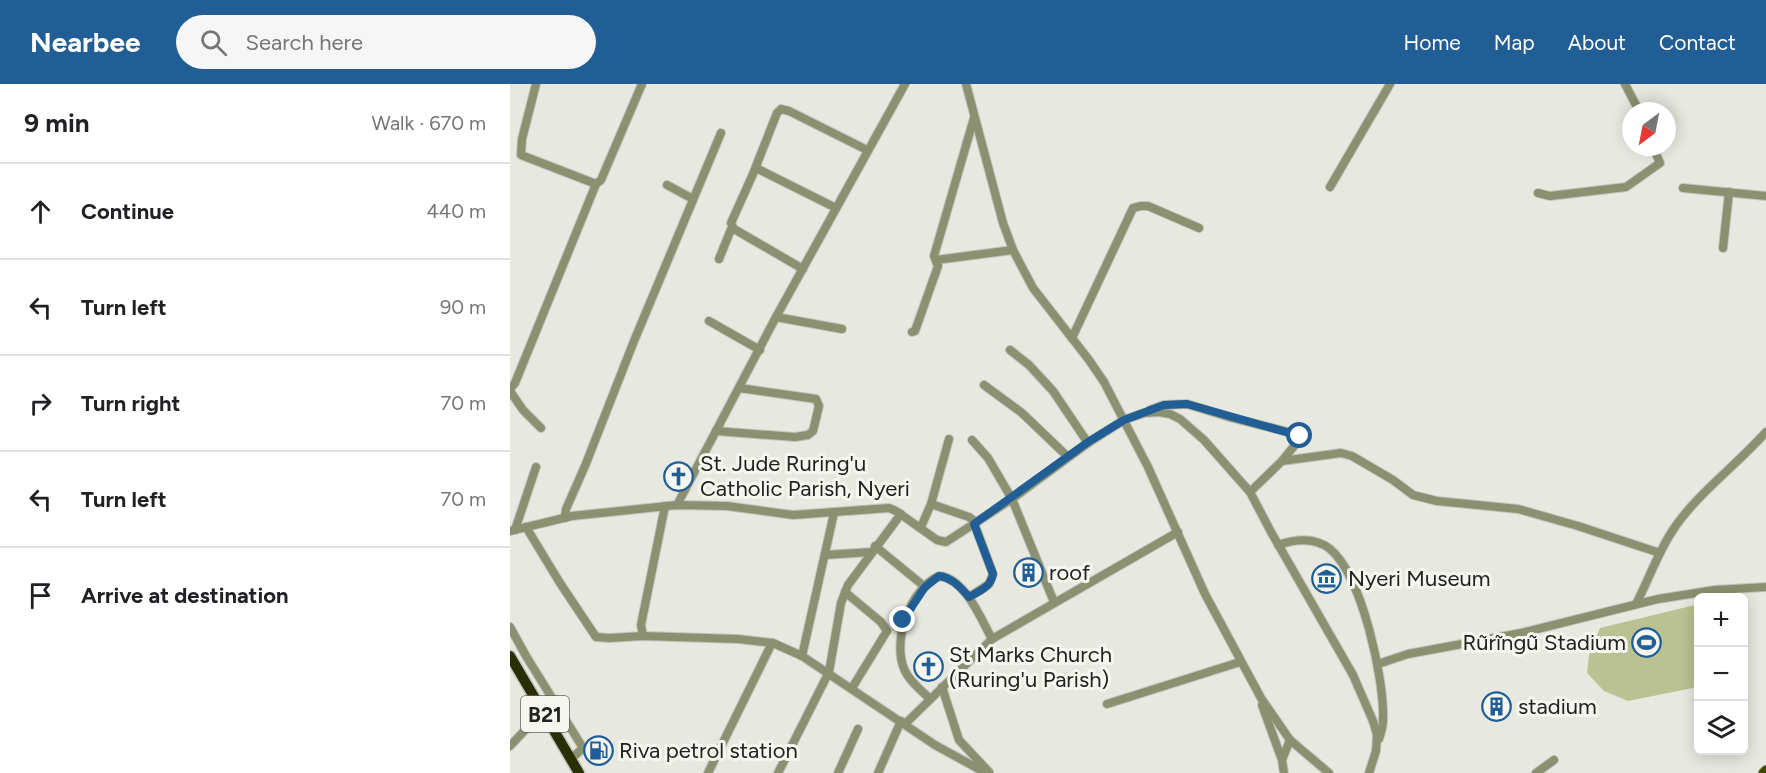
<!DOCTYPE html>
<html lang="en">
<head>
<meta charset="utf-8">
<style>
	:root { --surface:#fff; --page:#f6f6f6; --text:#202124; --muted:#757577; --line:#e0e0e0; --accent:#205e95 }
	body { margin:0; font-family:Figtree,sans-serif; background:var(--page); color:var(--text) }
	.controls { position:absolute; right:18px; bottom:18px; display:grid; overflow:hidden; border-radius:9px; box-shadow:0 3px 15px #0003 }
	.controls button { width:54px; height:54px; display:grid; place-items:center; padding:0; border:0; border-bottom:2px solid var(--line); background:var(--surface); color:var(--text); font:30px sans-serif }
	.compass { position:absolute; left:1112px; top:18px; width:54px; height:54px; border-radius:50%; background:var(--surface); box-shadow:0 3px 15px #0003; rotate:212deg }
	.stop { position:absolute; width:18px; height:18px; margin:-14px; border:4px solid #205e95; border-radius:50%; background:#fff }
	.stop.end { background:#205e95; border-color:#fff; box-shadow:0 2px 6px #0008 }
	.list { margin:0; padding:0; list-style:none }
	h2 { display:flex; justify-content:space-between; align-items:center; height:78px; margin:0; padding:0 24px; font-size:26px }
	h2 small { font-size:20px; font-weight:400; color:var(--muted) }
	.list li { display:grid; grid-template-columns:39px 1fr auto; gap:18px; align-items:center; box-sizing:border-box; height:96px; padding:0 24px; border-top:2px solid var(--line) }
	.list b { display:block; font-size:22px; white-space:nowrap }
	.list em { font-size:20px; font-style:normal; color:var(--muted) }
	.icon { flex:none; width:33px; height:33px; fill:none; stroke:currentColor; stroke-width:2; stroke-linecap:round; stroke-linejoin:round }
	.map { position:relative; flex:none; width:1256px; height:689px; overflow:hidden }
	header { display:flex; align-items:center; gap:36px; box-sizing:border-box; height:84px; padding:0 30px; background:var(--accent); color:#fff }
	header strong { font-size:28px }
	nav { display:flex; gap:33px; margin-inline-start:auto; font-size:21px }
	.search { width:420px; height:54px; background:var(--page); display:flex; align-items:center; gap:15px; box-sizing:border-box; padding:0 21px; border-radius:33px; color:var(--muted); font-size:22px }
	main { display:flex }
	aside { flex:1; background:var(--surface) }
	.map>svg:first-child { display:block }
	.green { fill:#bac292 }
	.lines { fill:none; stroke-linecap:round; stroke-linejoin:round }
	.minor-casing { stroke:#c3c5be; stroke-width:10 }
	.major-casing { stroke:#c3c5be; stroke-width:11 }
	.highway-casing { stroke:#c3c5be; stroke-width:13 }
	.minor { stroke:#8b9070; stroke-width:8 }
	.major { stroke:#424900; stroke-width:9 }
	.highway { stroke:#2a2e03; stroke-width:10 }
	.route { stroke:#205e95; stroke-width:8 }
	.labels { text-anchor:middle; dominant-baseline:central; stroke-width:6; stroke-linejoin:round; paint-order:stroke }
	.shield { fill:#f5f6ef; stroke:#61615d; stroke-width:1.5 }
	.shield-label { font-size:21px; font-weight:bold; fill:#21211e }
	.poi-label { font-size:22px; fill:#21211e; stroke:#f5f6ef; text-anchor:start }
</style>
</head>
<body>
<header>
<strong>Nearbee</strong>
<div class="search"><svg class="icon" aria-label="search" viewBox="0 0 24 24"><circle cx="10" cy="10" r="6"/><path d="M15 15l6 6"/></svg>Search here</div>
<nav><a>Home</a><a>Map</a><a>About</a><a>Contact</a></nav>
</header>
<main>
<aside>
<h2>9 min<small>Walk · 670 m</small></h2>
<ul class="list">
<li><svg class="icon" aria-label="ahead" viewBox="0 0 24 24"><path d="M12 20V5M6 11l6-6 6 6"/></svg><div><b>Continue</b></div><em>440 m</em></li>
<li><svg class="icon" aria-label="left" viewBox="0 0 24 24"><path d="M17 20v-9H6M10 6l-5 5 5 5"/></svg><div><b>Turn left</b></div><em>90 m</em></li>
<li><svg class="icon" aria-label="right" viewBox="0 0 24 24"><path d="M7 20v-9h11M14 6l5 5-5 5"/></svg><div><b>Turn right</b></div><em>70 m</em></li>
<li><svg class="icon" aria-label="left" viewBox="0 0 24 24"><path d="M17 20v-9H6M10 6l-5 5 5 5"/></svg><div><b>Turn left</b></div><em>70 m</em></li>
<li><svg class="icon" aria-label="arrive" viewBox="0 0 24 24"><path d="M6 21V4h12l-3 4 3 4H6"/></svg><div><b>Arrive at destination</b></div></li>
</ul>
</aside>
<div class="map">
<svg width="1256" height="689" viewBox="0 0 1256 689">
	<rect width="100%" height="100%" fill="#e7e9e1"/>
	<path class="green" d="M1185 521 1188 524V603L1118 617 1094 607 1077 589 1079 572 1090 544Z"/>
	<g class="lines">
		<defs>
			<g id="minor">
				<path d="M26 0 12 55 11 71 86 100"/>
				<path d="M456 0 493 139 503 166 523 204 579 276 594 298 638 383 695 510 751 614 780 656 819 689"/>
				<path d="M1115 0 1129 27"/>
				<path d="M246 84 326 124"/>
				<path d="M157 101 183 115"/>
				<path d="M820 103 880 0"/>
				<path d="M1173 104 1256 112"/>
				<path d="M1028 109 1040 112 1116 103 1150 79 1143 63"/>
				<path d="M1213 164 1219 108"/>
				<path d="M209 175 222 143"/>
				<path d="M426 176 503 166"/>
				<path d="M293 185 224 145 221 139 243 90 267 29 271 25 279 27 357 66"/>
				<path d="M266 233 332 245"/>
				<path d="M199 237 250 266"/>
				<path d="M402 248 405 247 428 182 424 172 464 34"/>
				<path d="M562 254 623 124 631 122H638L689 144"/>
				<path d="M500 266 519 281 543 307 578 359"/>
				<path d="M474 301 512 329 558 373"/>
				<path d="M0 305 5 299 86 100 91 96 132 0"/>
				<path d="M0 307 13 326 31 344"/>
				<path d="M640 326 654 321 677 320 719 333 790 351 789 356 772 377"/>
				<path d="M206 347 285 353 298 351 303 347 309 322 306 315 229 304"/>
				<path d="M462 356 478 374 502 415 544 518"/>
				<path d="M740 408 772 377 831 369 842 372 883 396 903 411 927 417 1008 425 1068 442 1150 469"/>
				<path d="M421 420 459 433 463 436 483 490 479 500 459 513"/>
				<path d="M167 421 266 233 395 0"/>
				<path d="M55 434 56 425 75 382 124 257 211 49"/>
				<path d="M16 443 50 499 86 553 99 554 133 552 228 555 263 559 292 572 425 661 476 689"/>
				<path d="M411 443 421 420 439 355"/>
				<path d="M5 446 26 383"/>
				<path d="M0 447 62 432 167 421 217 422 283 431 379 424 386 427 427 456 436 458 502 415 578 359 614 336 634 329 649 328 660 330 670 335 694 356 740 408 761 448 843 591 863 637 867 651 866 667 859 689"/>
				<path d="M768 461C786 455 805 453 820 465 852 491 875 597 873 637 873 643 871 649 869 655"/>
				<path d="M365 462 415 503"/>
				<path d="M315 471 361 468"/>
				<path d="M335 508 371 538 377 547 342 604"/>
				<path d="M1126 520C1138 497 1147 471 1161 449 1184 412 1227 381 1256 348"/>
				<path d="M0 543 16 572 73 664 61 675"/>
				<path d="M133 552 131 541 155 422"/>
				<path d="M292 572 324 429"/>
				<path d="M868 580 898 570 1011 549 1148 515 1205 506 1256 503"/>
				<path d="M432 603 449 656 479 688"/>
				<path d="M420 615C412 607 400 598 395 587 381 558 400 505 429 492 455 494 471 535 482 555"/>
				<path d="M597 620 730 578"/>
				<path d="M752 621 772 676"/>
				<path d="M395 640 482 555 668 448"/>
				<path d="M0 662 33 627"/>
				<path d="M198 689 262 559"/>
				<path d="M268 689 319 588 331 519 338 501 391 430"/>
				<path d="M328 689 348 645"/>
				<path d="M368 689 391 637"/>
				<path d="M774 689 772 676 780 656"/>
				<path d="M1026 689 1044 676"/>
			</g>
			<path id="major" d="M1253 689 1256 686"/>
			<path id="highway" d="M0 572 69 689"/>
		</defs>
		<use href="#minor" class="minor-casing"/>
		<use href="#major" class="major-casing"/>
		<use href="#highway" class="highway-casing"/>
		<use href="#minor" class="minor"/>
		<use href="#major" class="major"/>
		<use href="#highway" class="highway"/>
	</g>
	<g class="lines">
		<path class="route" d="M393 536 415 503 429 492C441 493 451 504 459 513 470 507 481 503 483 490L464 440 578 358 614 336 654 321 677 320 790 352"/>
	</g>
	<defs>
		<symbol id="church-ring" viewBox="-11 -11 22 22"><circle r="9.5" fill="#f5f6ef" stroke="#205e95" stroke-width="1.5"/><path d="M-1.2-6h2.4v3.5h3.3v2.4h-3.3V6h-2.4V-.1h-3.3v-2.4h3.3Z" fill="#205e95"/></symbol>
		<symbol id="building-ring" viewBox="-11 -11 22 22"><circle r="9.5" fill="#f5f6ef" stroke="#205e95" stroke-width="1.5"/><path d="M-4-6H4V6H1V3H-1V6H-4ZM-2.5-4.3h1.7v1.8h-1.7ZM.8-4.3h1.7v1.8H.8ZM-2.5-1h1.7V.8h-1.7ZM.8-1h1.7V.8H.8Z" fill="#205e95"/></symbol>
		<symbol id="museum-ring" viewBox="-11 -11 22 22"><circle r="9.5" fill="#f5f6ef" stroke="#205e95" stroke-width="1.5"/><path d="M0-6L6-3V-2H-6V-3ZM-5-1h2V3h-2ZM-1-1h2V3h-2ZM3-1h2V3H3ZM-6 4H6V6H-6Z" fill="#205e95"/></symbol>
		<symbol id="stadium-ring" viewBox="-11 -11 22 22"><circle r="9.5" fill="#f5f6ef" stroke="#205e95" stroke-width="1.5"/><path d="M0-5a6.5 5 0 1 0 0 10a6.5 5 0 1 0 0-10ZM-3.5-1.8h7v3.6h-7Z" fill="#205e95"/></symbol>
		<symbol id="fuel-ring" viewBox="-11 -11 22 22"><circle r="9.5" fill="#f5f6ef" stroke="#205e95" stroke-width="1.5"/><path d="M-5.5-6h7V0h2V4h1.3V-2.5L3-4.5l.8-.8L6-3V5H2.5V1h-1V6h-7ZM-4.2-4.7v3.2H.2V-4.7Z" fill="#205e95"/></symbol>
	</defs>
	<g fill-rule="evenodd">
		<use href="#church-ring" x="152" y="376" width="33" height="33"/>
		<use href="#building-ring" x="502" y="472" width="33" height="33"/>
		<use href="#museum-ring" x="800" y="478" width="33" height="33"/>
		<use href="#stadium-ring" x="1120" y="542" width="33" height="33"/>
		<use href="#church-ring" x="402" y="566" width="33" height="33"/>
		<use href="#building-ring" x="970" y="606" width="33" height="33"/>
		<use href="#fuel-ring" x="72" y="650" width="33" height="33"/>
	</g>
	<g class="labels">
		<rect class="shield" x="11" y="612" width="48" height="36" rx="4.5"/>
		<g class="shield-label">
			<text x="35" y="630">B21</text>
		</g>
		<g class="poi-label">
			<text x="190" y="379">St. Jude Ruring'u<tspan x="190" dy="25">Catholic Parish, Nyeri</tspan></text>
			<text x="539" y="488">roof</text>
			<text x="838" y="494">Nyeri Museum</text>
			<text x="1116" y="558" text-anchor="end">Rũrĩngũ Stadium</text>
			<text x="439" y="570">St Marks Church<tspan x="439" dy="25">(Ruring'u Parish)</tspan></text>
			<text x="1008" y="622">stadium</text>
			<text x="109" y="666">Riva petrol station</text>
		</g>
	</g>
</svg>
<div class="controls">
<button>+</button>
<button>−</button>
<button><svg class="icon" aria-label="layers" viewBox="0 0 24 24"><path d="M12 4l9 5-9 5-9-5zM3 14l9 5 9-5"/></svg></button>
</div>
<svg class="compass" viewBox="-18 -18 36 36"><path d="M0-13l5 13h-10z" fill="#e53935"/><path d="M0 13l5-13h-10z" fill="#757577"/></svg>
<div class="stop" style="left:790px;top:352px"></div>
<div class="stop end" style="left:393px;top:536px"></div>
</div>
</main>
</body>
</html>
